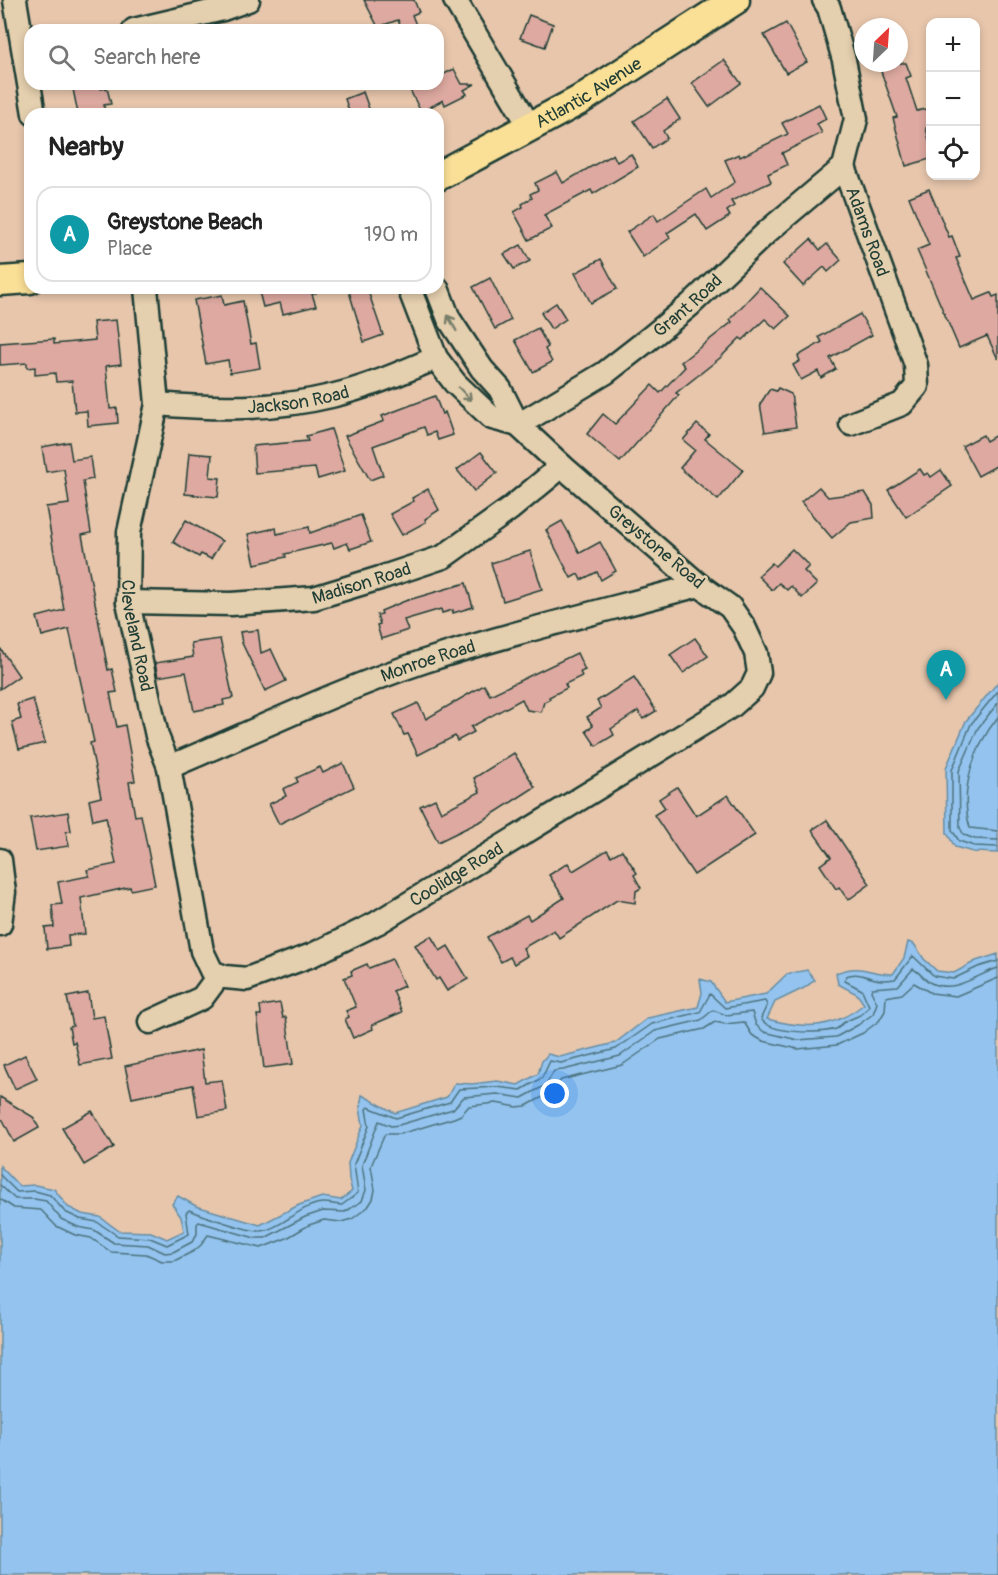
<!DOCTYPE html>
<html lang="en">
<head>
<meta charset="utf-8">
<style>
	:root { --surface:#fff; --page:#f6f6f6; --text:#222; --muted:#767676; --line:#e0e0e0; --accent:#0f766e }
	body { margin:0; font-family:Pangolin,sans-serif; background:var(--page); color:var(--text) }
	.controls { position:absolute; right:18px; top:18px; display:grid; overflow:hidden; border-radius:12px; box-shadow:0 3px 9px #0003 }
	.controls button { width:54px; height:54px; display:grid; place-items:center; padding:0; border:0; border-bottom:2px solid var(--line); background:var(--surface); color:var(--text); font:30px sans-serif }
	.compass { position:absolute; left:854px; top:18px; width:54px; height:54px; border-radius:50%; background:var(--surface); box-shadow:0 3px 9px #0003; rotate:25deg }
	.you { position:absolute; left:555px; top:1094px; width:21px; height:21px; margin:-15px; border:4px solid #fff; border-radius:50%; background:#1a73e8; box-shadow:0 0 0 9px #1a73e833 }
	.badge { display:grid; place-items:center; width:39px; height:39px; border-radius:50%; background:var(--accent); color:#fff; font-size:20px; font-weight:700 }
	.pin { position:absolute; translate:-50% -50px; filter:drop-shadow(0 2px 3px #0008) }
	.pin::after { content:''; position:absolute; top:32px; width:21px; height:18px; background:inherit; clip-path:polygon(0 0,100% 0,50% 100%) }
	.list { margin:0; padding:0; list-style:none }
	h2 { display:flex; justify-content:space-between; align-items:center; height:78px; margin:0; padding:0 24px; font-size:26px }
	h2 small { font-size:20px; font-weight:400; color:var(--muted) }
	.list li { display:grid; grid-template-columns:39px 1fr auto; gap:18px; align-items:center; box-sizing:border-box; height:96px; margin:0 12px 12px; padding:0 12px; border:2px solid var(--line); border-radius:18px }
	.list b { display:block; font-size:22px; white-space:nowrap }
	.list p { margin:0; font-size:20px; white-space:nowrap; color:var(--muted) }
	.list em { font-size:20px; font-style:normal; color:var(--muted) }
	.icon { flex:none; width:33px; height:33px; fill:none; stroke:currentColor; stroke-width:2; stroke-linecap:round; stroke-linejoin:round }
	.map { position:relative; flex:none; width:998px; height:1575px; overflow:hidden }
	.search { position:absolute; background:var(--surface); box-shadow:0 3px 9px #0003; left:24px; top:24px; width:420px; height:66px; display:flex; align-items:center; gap:15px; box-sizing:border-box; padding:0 21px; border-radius:18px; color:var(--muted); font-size:22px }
	.panel { position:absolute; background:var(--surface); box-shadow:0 3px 9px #0003; left:24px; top:108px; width:420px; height:186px; border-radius:18px }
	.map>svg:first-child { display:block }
	.water { fill:#93c3ee; stroke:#658da4; stroke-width:1.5 }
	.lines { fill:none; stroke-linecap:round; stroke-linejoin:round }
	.shore { stroke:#4d737e; stroke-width:1.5 }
	.building { fill:#dda9a0; stroke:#1f3d34; stroke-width:1.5 }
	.minor-casing { stroke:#1f3d34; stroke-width:27 }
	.major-casing { stroke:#1f3d34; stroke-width:33 }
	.minor { stroke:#e4cfae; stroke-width:22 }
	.major { stroke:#fadf96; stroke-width:28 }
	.oneway { stroke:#787f6b }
	.labels { text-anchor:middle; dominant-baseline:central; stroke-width:5; stroke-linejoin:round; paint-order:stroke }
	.street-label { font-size:18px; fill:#1f3d34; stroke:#e4cfae }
</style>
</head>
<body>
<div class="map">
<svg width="998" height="1575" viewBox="0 0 998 1575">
	<rect width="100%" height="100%" fill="#e7c6ac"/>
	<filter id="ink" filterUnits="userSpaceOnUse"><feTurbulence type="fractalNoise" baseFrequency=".0167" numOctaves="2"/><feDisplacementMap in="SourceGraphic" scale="12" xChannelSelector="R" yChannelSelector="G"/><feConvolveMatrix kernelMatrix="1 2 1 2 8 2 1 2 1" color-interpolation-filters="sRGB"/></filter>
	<g filter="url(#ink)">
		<g class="water">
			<path d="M998 682V853L973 852 955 847 947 833 946 768 966 721Z"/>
			<path d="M908 942 914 944 924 959 937 971 954 973 976 961 998 954V1575H0V1166L19 1186 35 1185 54 1189 68 1207 82 1214 100 1217 119 1231 151 1232 167 1239 184 1231 181 1217 172 1204 178 1196 196 1206 260 1225 299 1205 322 1197 341 1200 352 1191 349 1179 348 1163 363 1125 360 1108 362 1095 395 1113 447 1097 455 1083 472 1084 497 1081 518 1085 538 1074 542 1061 548 1054 560 1057 615 1043 648 1018 698 1007 702 993 700 979 711 982 725 1002 766 994 787 974 807 970 815 980 804 988 775 1002 767 1019C805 1029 832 1030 864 1004L857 994 838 984 836 973C863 963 867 974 893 974L904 958Z"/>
		</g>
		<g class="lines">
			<g class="shore">
				<path d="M998 691 971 724 952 770V830L959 841 974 846 998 847"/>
				<path d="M998 703 978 728 959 771 960 828 964 835 975 839 998 840"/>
				<path d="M998 717C974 747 959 790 970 828L998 831"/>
				<path d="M0 1175 17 1192 35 1191 50 1195 65 1212 80 1219 97 1222 118 1236 150 1238 167 1245 189 1234 186 1213 189 1210C201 1215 250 1232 260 1231 282 1229 302 1203 324 1203 330 1203 336 1205 342 1205L358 1193 354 1164 369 1126 366 1109 368 1107 396 1118 450 1102 459 1089 497 1087 521 1090 542 1078 550 1061 561 1063 616 1049 652 1024 700 1012 710 994 725 1008 765 1001 767 1005 761 1018C767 1034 821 1034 836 1029 841 1027 839 1026 843 1023 852 1017 863 1017 869 1006L862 990 845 981 846 976C857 972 864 976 875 979 881 981 889 980 895 979L913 956 934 976 953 979 978 967 998 961"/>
				<path d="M0 1185 15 1199H34L46 1201 61 1219 78 1227 94 1230 114 1243 148 1245 165 1253 173 1252 192 1242 197 1234V1224L199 1222 255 1238H265L305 1217 323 1211 345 1212 362 1201 366 1190 362 1165 379 1121 391 1126 399 1125 453 1109 464 1097 497 1094 522 1098 546 1085 554 1071 563 1070 620 1056 655 1031 701 1020 713 1010 726 1015 752 1012 756 1025 764 1032 798 1040 836 1037 858 1025 873 1014 877 1003 871 991 872 988 898 986 913 969C920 972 924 980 931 983 955 994 976 975 998 968"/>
				<path d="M0 1199 14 1208 41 1210 56 1226 75 1235 91 1238 111 1252 146 1254 162 1261H174L194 1251 201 1245 208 1235 261 1248 287 1238 309 1225 324 1220 341 1222 352 1219 368 1207 373 1199 375 1190 371 1166 385 1134H400L454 1118 461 1115 469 1106 496 1103 517 1107 526 1106 552 1092 561 1080 622 1065 660 1039 704 1029 715 1022 725 1024 744 1022 752 1035 763 1041 798 1049 837 1045 863 1033 879 1021 885 1011 886 997 902 994 914 983 931 993 956 996 998 978"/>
			</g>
		</g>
		<g class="building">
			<path d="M364 0H414L419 12 412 15 416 25 402 30 398 20 378 27Z"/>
			<path d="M529 15 553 24 545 47 520 38Z"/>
			<path d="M786 23 807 62 786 73 764 35Z"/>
			<path d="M724 60 741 83 709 107 692 83Z"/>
			<path d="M878 63H906L911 76 906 78 917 111 930 108V126L926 128 930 144V159L906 166 893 118 897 117Z"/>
			<path d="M454 69 462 84H475L464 90 467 94 445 105 443 100 421 112 407 84H438V77Z"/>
			<path d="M72 84H100L101 89 107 88 111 104 104 105 105 114H78Z"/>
			<path d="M363 92 371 114H350L345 99Z"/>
			<path d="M667 99 680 119 663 131 667 138 652 148 634 121Z"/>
			<path d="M819 104 826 119 817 124 822 133 782 153 787 165 768 174 771 182 731 201 734 206 727 211 730 216 707 231 696 214 667 233 670 238 643 257 627 232 654 214 658 221 706 189 711 198 735 182 725 160 739 154 740 157 788 134 782 123Z"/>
			<path d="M613 154 617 162 631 154 638 167 593 194 591 190 544 215 552 228 529 240 514 212 523 207 522 204 532 198 530 194 538 190 535 183 557 172 563 183Z"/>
			<path d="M929 189 949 237 952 236 960 257 956 258 974 300 991 293 993 297 998 295V359L987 336 959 348 917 250 929 245 909 197Z"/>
			<path d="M811 239 820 250 827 244 841 260 828 272 824 267 803 286 783 264Z"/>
			<path d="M521 245 530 261 514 269 504 254Z"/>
			<path d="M601 259 617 289 591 303 575 273Z"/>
			<path d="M490 278 511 320 495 329 473 287Z"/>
			<path d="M760 287 790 316 776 329 765 319 743 340 740 338 720 358 676 393 679 395 620 462 587 434 603 414 615 424 652 385 660 393 685 367 681 362 732 322 730 319Z"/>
			<path d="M258 288H315L316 293 312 294 316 306 283 314 280 303 263 307Z"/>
			<path d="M348 288H367L383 335 364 342Z"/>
			<path d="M222 295 224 305 243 301 251 344 256 343 260 368 230 373 228 360 206 364 194 300Z"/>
			<path d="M556 303 566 319 551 329 541 313Z"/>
			<path d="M860 314 872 335 830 358 836 369 821 378 818 371 801 380 793 365 800 361 798 356 822 342 819 337Z"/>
			<path d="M116 320 121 364 106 366 110 409 117 408 118 423 88 426 87 411 75 412 72 381 56 382 55 373 35 375V367L27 368V363L0 365V343L54 339V344L95 340 93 322Z"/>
			<path d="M538 328 548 347 545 349 552 362 533 372 515 340Z"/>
			<path d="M778 388 791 394 796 427 765 432 760 404 770 389 776 391Z"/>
			<path d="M435 396 442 414 445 412 453 435 438 440 435 432 427 435 424 427 373 446 383 475 370 480 345 436 384 421 382 416Z"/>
			<path d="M697 424 709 434 705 439 743 470 718 500 680 468 695 450 683 440Z"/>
			<path d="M331 429 345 471 318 479 315 468 255 473 253 446 308 441 306 436Z"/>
			<path d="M998 434V465L978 476 962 446 983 435 986 441Z"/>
			<path d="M69 442 72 460 90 457 93 479 83 481 91 533 82 535 108 670 112 669 117 692 110 693 117 727 125 725 135 781 129 782 135 816 141 815 155 885 131 890 130 887 81 898 85 934 68 935 69 946 47 949 45 928 54 927 52 905 62 904 58 882 89 876 87 870 116 864 106 817 93 820 89 800 101 797 90 743 94 742 69 629 42 636 37 617 64 610 46 507 69 504 64 469 46 472 42 447Z"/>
			<path d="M481 452 497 473 474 491 457 470Z"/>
			<path d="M189 453 212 455 210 477 220 478 218 497 185 494Z"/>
			<path d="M920 469 924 475 928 473 931 477 941 470 952 486 906 517 888 490Z"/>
			<path d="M819 487 828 497 865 492 873 505 874 518 851 522 832 538 801 502Z"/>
			<path d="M428 489 439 510 425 519 426 522 402 535 390 514 414 501 412 498Z"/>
			<path d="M361 515 371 542 350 549 347 543 334 548 332 543 285 554 286 557 255 564 248 534 276 528 277 534 309 527 310 533Z"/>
			<path d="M186 520 222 541 211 559 201 554 199 557 173 542Z"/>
			<path d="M562 521 580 553 600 542 616 571 601 580 597 572 581 580 578 574 571 578 546 530Z"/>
			<path d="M792 549 809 566 804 571 817 584 802 598 791 586 787 590 779 583 772 590 758 576 772 563 775 566Z"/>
			<path d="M530 551 542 589 503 601 491 563Z"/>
			<path d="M466 583 473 607 453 613V610L442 613 441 609 404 620 408 630 381 639 377 625 380 624 377 615 382 614 381 611 405 601Z"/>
			<path d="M258 630 261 653 271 649 286 681 265 691 242 643 240 632Z"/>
			<path d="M695 638 708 656 683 673 670 655Z"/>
			<path d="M220 639 233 698 223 700 224 705 194 711 186 672 158 677 155 663 193 657 191 643Z"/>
			<path d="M0 648 19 676 0 689Z"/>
			<path d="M577 653 585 670 580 672 582 676 565 684 567 688 549 697 550 699 544 702 541 712 527 710 522 699 471 727 474 732 457 741 455 736 418 755 408 734 404 735 394 714 418 703 426 719 484 685 490 695Z"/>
			<path d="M634 677 656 711 643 719 638 711 611 729 614 735 596 746 586 731 593 726 587 717 601 708 597 701Z"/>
			<path d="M33 699 45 743 19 749 12 722 21 719 17 704Z"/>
			<path d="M514 753 535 787 485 819 438 842 420 806 435 799 441 812 480 792 474 778Z"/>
			<path d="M343 763 354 787 279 824 269 804 286 796 283 789 298 782 296 778 320 767 323 773Z"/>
			<path d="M677 787 696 816 728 795 755 835 694 875 654 815 665 808 659 799Z"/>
			<path d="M68 812 71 831 66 832 69 846 36 851 30 818Z"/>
			<path d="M827 820 870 884 848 900 839 887 836 889 820 865 831 857 812 830Z"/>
			<path d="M607 850 611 856 622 850 637 873 634 875 641 888 636 891 635 903 617 900 559 938 554 930 523 948 527 956 514 964 510 957 501 962 487 937 527 915 530 920 564 898 549 875 568 863 573 871Z"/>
			<path d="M431 936 440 951 448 946 468 979 447 991 439 978 436 980 415 945Z"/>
			<path d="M392 959 404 986 393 991 402 1012 372 1025 373 1029 353 1038 345 1019 349 1017 346 1011 356 1007 344 978 352 975 351 971 367 964 369 968Z"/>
			<path d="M88 993 92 1018 104 1016 112 1059 80 1065 75 1042 72 1043 69 1027 73 1026 67 997Z"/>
			<path d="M280 1003 283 1018 286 1017 293 1064 264 1068 257 1015H261L260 1006Z"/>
			<path d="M201 1050 205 1082 222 1080 227 1111 198 1116 193 1085 132 1098 125 1066Z"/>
			<path d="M25 1055 37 1079 15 1089 4 1065Z"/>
			<path d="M0 1097 33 1117 39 1128 14 1142 3 1120 0 1119Z"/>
			<path d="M92 1111 114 1147 84 1165 62 1128Z"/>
		</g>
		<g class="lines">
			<defs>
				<g id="minor">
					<path d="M15 0 34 114"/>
					<path d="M455 0 530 127"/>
					<path id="s1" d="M824 0 829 8 844 60 856 119 844 167 916 365 917 386 902 404 851 424"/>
					<path d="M134 30 223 9 248 0"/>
					<path id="s2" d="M146 288 157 404 129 532 128 602 157 736 169 767 202 951 212 972 225 977 247 979 312 955 377 923 733 705 752 688 759 673 756 653 744 627 730 607 699 585 562 466 518 425 500 389 482 369 449 319 437 288"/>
					<path d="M409 288 436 358 455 383 492 418 518 425"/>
					<path id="s3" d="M157 404C215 409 274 410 331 396 366 388 403 372 436 358"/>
					<path id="s4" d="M518 425 605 373 650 338 690 305 768 231 844 167"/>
					<path id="s5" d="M128 602 231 604 314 598 380 578 443 557 510 509 562 466"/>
					<path id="s6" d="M169 767C253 732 336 691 422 662 513 632 607 610 699 585"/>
					<path d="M0 860 4 892 0 924"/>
					<path d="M150 1022 202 998 219 975"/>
				</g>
				<g id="major">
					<path id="s7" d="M438 176 580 100 735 0"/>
					<path d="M0 281 30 279"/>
				</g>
			</defs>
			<use href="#minor" class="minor-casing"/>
			<use href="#major" class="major-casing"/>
			<use href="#minor" class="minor"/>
			<use href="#major" class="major"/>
		</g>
		<defs><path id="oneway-shaft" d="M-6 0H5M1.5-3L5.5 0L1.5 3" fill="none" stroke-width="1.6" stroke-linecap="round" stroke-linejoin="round" transform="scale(1.5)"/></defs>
		<g class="oneway">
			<use href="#oneway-shaft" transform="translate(452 323) rotate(-119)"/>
			<use href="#oneway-shaft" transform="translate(465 394) rotate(46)"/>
		</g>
	</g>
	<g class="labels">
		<g class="street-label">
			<text stroke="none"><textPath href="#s7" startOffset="172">Atlantic Avenue</textPath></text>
			<text stroke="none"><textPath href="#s1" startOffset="242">Adams Road</textPath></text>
			<text stroke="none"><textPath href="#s4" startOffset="208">Grant Road</textPath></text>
			<text stroke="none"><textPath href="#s3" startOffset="142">Jackson Road</textPath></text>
			<text transform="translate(656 547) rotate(40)">Greystone Road</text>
			<text stroke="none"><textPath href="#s5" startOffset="236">Madison Road</textPath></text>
			<text stroke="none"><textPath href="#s2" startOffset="352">Cleveland Road</textPath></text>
			<text stroke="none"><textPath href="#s6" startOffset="280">Monroe Road</textPath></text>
			<text stroke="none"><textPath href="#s2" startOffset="969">Coolidge Road</textPath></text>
		</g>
	</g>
</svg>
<div class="controls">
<button>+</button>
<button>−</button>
<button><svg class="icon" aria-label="locate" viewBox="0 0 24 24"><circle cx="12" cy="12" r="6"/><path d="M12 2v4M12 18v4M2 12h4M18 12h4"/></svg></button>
</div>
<svg class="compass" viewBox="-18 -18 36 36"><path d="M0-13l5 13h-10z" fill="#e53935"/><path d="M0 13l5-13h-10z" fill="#767676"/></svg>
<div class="you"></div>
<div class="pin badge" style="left:946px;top:700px;background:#0f9aa8">A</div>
<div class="search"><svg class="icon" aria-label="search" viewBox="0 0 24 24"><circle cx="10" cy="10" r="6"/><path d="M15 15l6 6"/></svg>Search here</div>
<section class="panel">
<h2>Nearby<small></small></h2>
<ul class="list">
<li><span class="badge" style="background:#0f9aa8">A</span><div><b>Greystone Beach</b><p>Place</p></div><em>190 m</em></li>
</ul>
</section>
</div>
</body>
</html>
